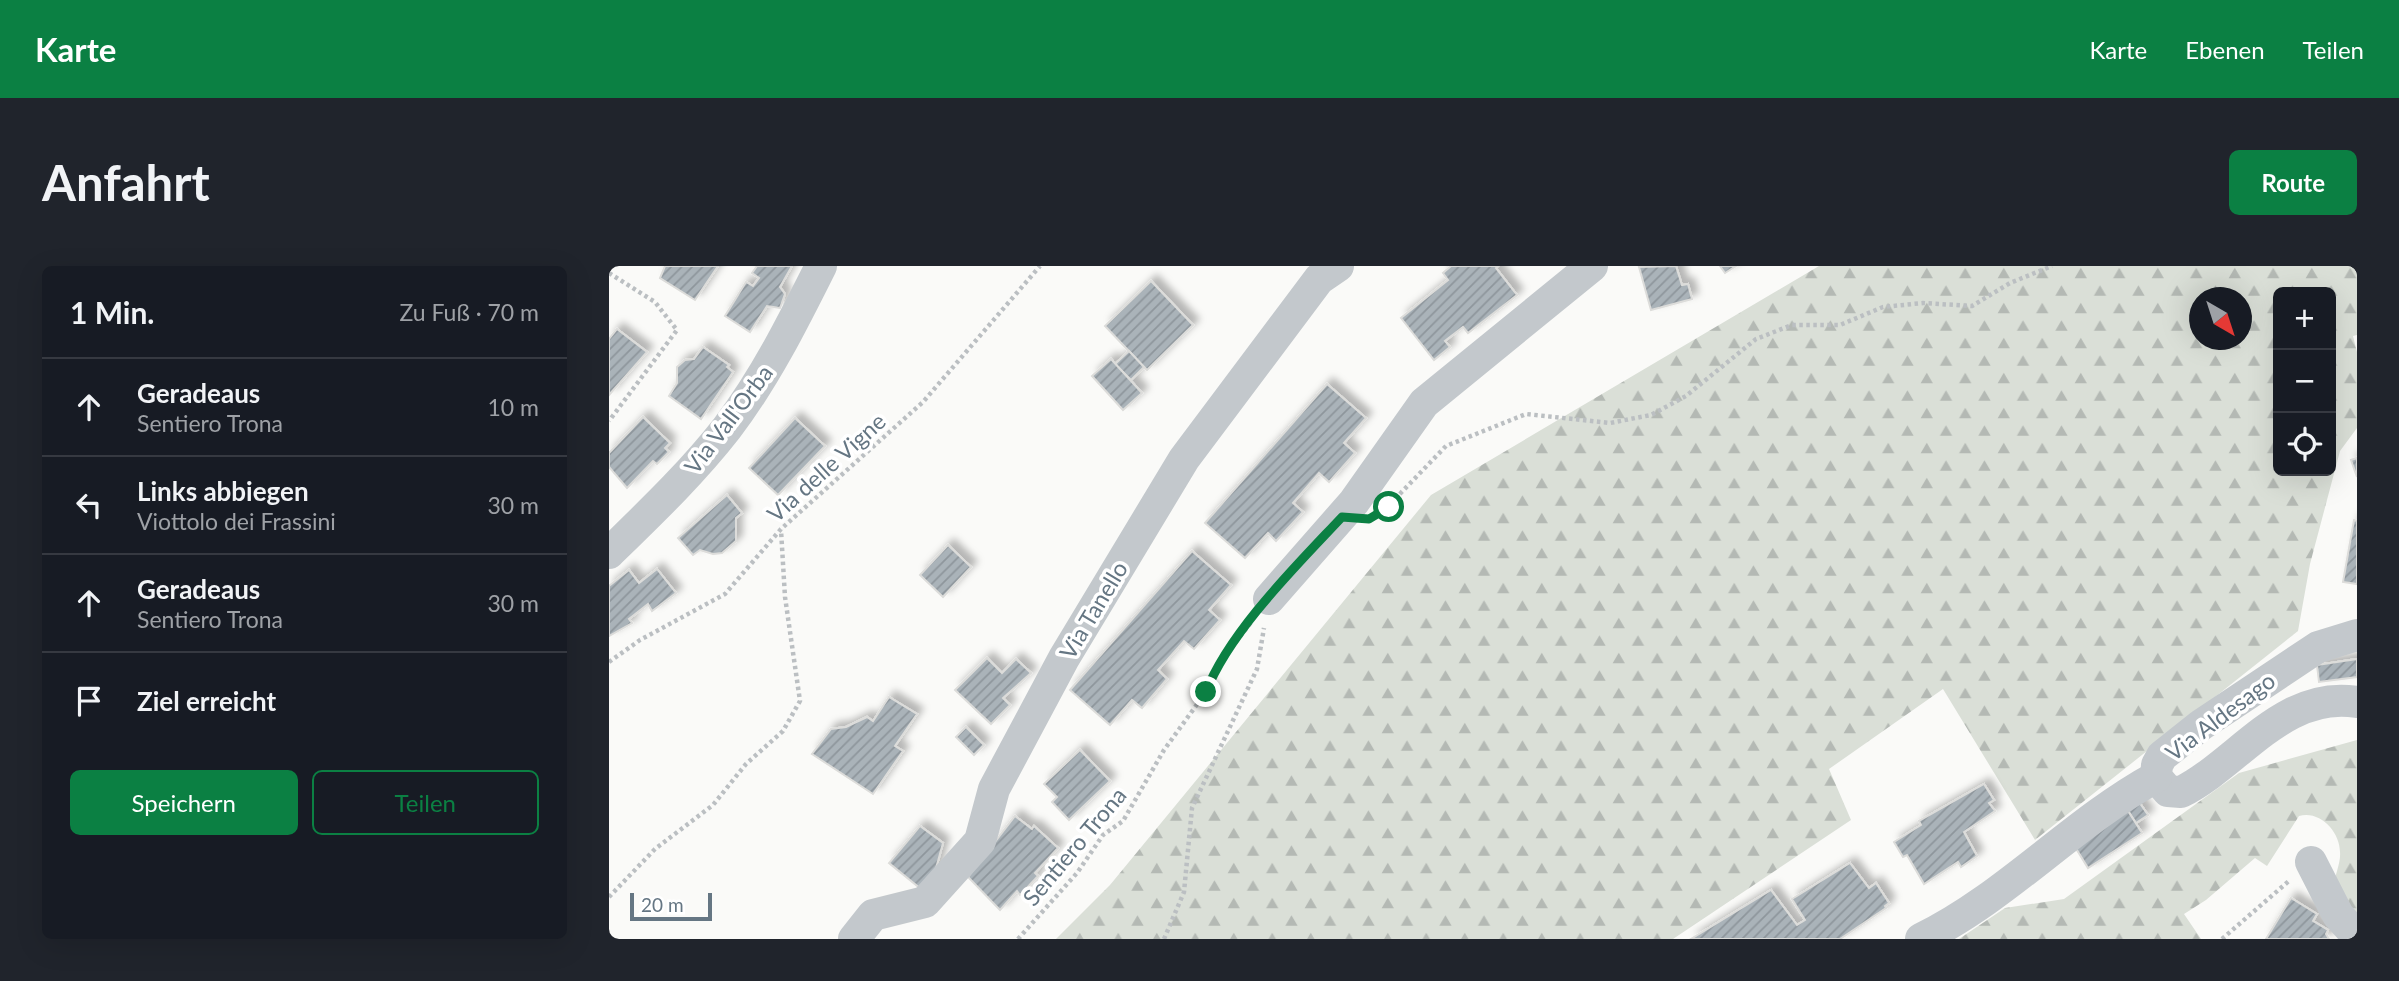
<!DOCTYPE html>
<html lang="de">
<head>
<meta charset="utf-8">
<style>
	:root { --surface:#171b24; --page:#20242c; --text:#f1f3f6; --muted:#9ea1a6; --line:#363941; --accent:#0b8043 }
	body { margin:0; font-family:Lato,sans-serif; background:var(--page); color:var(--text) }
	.controls { position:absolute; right:21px; top:21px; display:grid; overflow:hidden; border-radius:10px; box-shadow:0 7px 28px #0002 }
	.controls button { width:63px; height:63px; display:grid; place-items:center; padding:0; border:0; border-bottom:2px solid var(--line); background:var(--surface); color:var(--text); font:35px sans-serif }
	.compass { position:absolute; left:1580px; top:21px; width:63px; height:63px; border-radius:50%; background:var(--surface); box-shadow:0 7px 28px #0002; rotate:141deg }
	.scale { position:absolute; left:21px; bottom:18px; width:82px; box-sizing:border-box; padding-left:7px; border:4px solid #657683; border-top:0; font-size:19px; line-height:24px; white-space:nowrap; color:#657683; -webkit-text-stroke:5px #fff; paint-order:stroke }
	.stop { position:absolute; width:21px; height:21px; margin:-16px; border:5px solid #0b8043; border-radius:50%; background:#fff }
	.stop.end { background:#0b8043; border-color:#fff; box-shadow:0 2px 7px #0008 }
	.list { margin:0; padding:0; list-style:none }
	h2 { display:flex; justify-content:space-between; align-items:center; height:91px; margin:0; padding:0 28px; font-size:30px }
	h2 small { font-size:23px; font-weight:400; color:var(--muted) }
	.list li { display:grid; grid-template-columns:46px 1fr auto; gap:21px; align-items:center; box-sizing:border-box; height:98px; padding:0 28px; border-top:2px solid var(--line) }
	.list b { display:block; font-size:26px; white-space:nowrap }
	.list p { margin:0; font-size:23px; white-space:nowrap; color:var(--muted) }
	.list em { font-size:23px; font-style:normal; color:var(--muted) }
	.actions { display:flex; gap:14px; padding:21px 28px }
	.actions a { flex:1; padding:16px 0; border:2px solid var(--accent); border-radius:10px; text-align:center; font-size:24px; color:var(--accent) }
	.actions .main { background:var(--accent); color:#fff }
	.icon { flex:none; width:38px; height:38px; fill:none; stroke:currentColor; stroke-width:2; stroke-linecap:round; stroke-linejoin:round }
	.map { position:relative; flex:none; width:1748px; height:673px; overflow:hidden; border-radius:10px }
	header { display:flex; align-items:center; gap:42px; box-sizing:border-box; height:98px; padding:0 35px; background:var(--accent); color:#fff }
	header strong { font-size:33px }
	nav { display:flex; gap:38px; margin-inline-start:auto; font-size:24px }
	.intro { display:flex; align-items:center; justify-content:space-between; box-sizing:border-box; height:168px; padding:0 42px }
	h1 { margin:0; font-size:49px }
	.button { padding:18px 32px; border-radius:10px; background:var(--accent); color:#fff; font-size:24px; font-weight:700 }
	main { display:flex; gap:42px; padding:0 42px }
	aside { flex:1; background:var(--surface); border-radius:10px; box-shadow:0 7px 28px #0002 }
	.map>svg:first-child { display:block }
	.forest { fill:url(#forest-firs); fill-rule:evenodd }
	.building { fill:url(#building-hatch); stroke:#dcdcda; stroke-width:2; filter:url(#shadow) }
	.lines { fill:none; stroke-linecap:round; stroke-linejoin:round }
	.path { stroke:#bbbfc2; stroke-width:4.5; stroke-dasharray:3.5 3.5; stroke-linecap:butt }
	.minor { stroke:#c3c8cc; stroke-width:32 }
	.route { stroke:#0b8043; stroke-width:9 }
	.labels { text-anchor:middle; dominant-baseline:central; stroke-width:7; stroke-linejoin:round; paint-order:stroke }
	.street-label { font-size:23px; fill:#657683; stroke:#fff }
</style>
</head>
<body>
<header>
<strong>Karte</strong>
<nav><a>Karte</a><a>Ebenen</a><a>Teilen</a></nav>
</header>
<div class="intro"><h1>Anfahrt</h1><a class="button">Route</a></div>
<main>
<aside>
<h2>1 Min.<small>Zu Fuß · 70 m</small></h2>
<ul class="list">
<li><svg class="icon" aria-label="ahead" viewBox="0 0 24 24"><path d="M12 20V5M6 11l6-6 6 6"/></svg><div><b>Geradeaus</b><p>Sentiero Trona</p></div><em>10 m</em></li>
<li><svg class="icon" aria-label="left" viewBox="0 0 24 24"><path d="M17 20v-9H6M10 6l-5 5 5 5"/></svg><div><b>Links abbiegen</b><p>Viottolo dei Frassini</p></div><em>30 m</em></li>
<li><svg class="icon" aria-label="ahead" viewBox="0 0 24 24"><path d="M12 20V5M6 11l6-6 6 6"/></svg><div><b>Geradeaus</b><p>Sentiero Trona</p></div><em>30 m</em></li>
<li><svg class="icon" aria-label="arrive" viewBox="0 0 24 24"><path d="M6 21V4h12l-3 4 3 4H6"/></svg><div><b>Ziel erreicht</b></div></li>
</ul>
<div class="actions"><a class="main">Speichern</a><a>Teilen</a></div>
</aside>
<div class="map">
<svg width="1748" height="673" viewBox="0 0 1748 673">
	<defs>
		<pattern id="forest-firs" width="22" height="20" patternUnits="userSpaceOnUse" patternTransform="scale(1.75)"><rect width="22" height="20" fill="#dadfd7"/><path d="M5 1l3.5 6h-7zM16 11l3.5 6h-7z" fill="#b4b9b4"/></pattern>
		<pattern id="building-hatch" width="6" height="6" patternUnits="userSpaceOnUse" patternTransform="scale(1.75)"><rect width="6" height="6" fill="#aab3b9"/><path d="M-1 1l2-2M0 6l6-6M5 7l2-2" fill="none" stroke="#8e969c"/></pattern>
		<filter id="shadow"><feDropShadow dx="6" dy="-6" stdDeviation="3.5" flood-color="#0004"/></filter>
	</defs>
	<rect width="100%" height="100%" fill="#fafaf8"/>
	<g class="forest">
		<path d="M1210 0H1748V69L1744 70 1748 86V162L1731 185 1701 298 1689 365 1426 574 1334 423 1220 503 1242 554 1064 673H447L501 619 822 229ZM1669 26H1722V205H1669ZM1590 32H1632V74H1590Z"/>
		<path d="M1748 474V659L1724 620C1726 610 1732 596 1731 586 1731 566 1711 544 1690 550L1658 600 1646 592 1597 634 1575 648 1592 673H1350L1396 642 1455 633 1630 507Z"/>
	</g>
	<g class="building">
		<path d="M56 0H109L86 34 51 12Z"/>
		<path d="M148 0H183L171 21 176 28 171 42 158 40 141 66 116 50 137 16 144 20 150 12 143 7Z"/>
		<path d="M842 0H889L887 2 908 29 859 67 854 61 836 75 841 81 825 94 792 52 839 14 834 7Z"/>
		<path d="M1067 0 1073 19 1079 18 1083 33 1042 44 1030 1Z"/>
		<path d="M1111 0H1127L1116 7Z"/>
		<path d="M542 15 584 59 538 104 496 60Z"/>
		<path d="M8 63 38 86 0 129V73Z"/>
		<path d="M94 81 120 99 118 101 124 106 92 153 60 130 68 117V101L76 94 85 93Z"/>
		<path d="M520 85 535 101 522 114 506 98Z"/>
		<path d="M502 93 533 127 514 144 483 110Z"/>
		<path d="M718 118 757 152 735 177 746 187 720 216 710 207 684 237 694 246 667 275 659 267 636 292 596 257Z"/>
		<path d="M34 151 61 177 56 182 60 186 48 198 44 195 18 222 0 201V187Z"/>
		<path d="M186 152 216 180 169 229 140 202Z"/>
		<path d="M1748 192V211L1742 194Z"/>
		<path d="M118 229 133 247 127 252V275L113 287 104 288 91 284 84 289 69 272Z"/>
		<path d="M1745 254 1748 255V318L1734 316Z"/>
		<path d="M339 279 362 301 334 331 311 309Z"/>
		<path d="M583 285 622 319 600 344 611 354 585 383 575 375 549 404 558 413 533 442 523 434 501 459 461 424Z"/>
		<path d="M48 303 67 327 43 345 39 338 20 353 23 357 0 370V320L20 304 30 317Z"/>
		<path d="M378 392 393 407 407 393 422 407 394 432 401 439 382 458 346 424Z"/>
		<path d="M1748 393V411L1710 416 1708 399Z"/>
		<path d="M280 431 308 448 286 480 294 485 264 528 203 488 222 463 237 461 258 451 264 455Z"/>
		<path d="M357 461 375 479 365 489 347 471Z"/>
		<path d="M471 484 501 515 460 554 443 536 448 531 435 518Z"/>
		<path d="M1375 518 1385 534 1380 537 1386 545 1355 566 1368 590 1352 601 1349 596 1315 618 1298 589 1294 591 1285 576 1312 559 1310 555Z"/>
		<path d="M1528 533 1539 549 1527 557 1516 540Z"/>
		<path d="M1514 537 1533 567 1479 602 1460 571Z"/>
		<path d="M406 550 423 563 425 560 449 582 426 607 429 610 411 629 408 625 391 644 359 611Z"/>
		<path d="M311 560 334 577 326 606 312 623 280 597Z"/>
		<path d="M1241 597 1260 622 1267 617 1280 637 1276 640 1277 642 1231 673H1082L1162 624 1188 659 1196 654 1183 633Z"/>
		<path d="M1682 632 1708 648 1704 655 1719 664 1717 668 1720 673H1657Z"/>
	</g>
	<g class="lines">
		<g class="path">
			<path d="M0 7 46 36 68 64 0 155"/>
			<path d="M786 233 837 180 917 148 1001 157 1042 149 1077 130 1147 73 1183 59H1231L1274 41 1314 37 1363 40 1401 17 1443 0"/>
			<path d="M0 396 31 374 116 328 172 263 314 136 431 0"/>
			<path d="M0 631 46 583 104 539 137 498 174 465 191 435 176 331 172 264"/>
			<path d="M409 673 468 607 494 569 514 555 555 484 597 426 607 402 643 355"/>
			<path d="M555 673 575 626 583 542 648 403 655 362"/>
			<path d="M1613 673 1681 614"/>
		</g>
		<g class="minor">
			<path d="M0 287C41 247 83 207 118 162 156 112 184 56 212 0"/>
			<path d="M660 333 745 236 815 137 983 0"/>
			<path d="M1748 369 1709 381 1592 459 1553 490 1548 499 1547 511 1559 525 1572 526C1630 497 1674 424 1748 436"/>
			<path d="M1702 596 1729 649 1748 670"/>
			<path d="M245 673 264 649 316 636 371 575 385 523 455 392 575 193 710 13 729 0"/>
			<path d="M1312 673C1398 631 1463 557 1547 511"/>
		</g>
	</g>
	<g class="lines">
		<path class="route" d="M597 426C620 366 688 299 733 251L760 253 780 241"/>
	</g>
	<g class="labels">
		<g class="street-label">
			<text transform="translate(119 153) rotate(-53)">Via Vall'Orba</text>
			<text transform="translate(217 201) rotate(-42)">Via delle Vigne</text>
			<text transform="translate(484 344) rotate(-59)">Via Tanello</text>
			<text transform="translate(1611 450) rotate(-37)">Via Aldesago</text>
			<text transform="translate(465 580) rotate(-50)">Sentiero Trona</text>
		</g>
	</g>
</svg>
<div class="controls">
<button>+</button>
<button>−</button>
<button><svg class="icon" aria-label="locate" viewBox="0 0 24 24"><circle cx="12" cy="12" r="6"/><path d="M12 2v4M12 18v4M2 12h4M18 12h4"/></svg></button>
</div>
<svg class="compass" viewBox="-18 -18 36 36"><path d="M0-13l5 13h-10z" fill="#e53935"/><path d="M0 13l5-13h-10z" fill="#9ea1a6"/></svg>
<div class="scale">20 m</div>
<div class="stop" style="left:780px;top:241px"></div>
<div class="stop end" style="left:597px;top:426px"></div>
</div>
</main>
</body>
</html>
